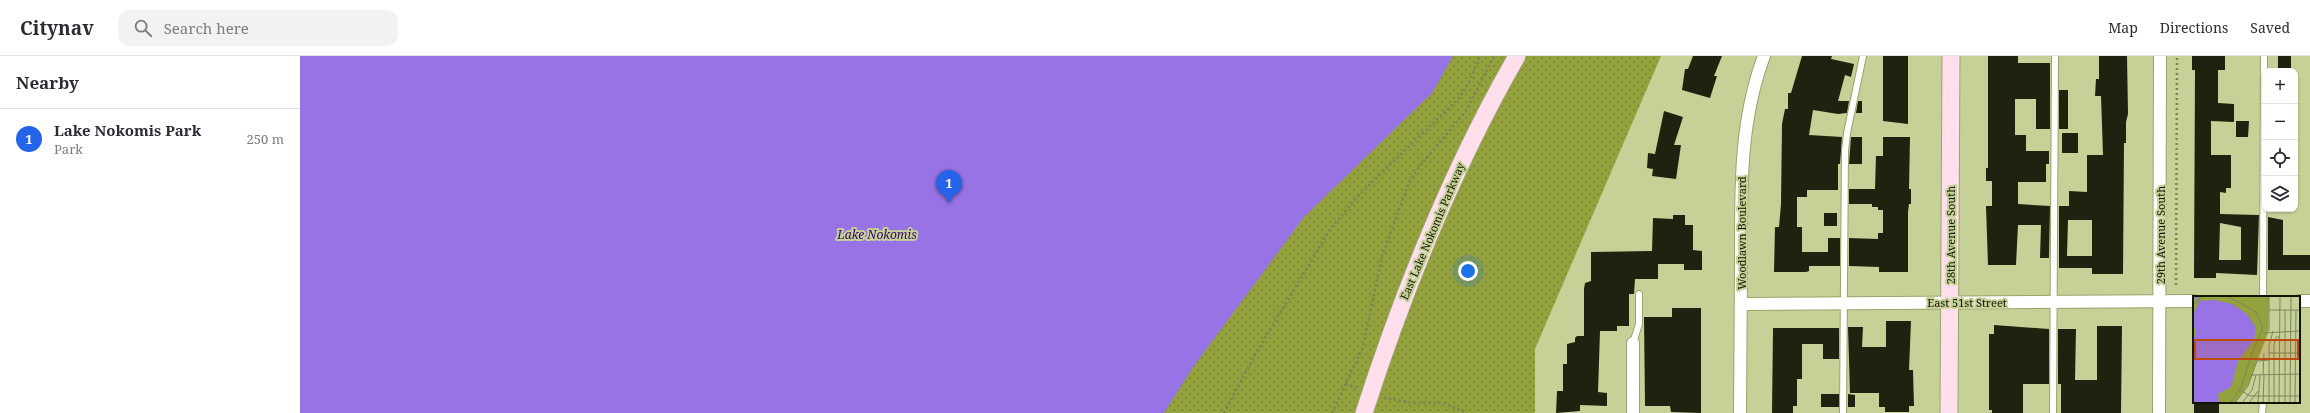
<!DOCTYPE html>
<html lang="en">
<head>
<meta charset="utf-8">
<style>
	:root { --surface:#fff; --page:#f2f2f3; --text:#2b2b33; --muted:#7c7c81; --line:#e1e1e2; --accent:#2563eb }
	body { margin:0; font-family:"Noto Serif",serif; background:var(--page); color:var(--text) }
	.controls { position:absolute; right:12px; top:12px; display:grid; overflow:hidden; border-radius:8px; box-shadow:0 1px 3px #0004 }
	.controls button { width:36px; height:36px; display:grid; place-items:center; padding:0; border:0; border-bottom:1px solid var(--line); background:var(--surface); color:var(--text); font:20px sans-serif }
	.you { position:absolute; left:1168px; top:215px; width:14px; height:14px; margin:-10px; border:3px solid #fff; border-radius:50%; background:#1a73e8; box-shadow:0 0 0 6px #1a73e833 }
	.badge { display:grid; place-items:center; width:26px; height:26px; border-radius:50%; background:var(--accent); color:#fff; font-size:13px; font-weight:700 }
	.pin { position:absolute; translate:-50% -33px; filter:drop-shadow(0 1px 2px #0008) }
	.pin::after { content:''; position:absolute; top:21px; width:14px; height:12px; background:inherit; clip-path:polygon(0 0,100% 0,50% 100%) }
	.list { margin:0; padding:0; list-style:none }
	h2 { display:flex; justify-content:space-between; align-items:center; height:52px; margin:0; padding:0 16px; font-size:17px }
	h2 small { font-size:13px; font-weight:400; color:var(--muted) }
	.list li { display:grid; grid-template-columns:26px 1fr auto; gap:12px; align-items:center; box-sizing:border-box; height:60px; padding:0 16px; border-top:1px solid var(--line) }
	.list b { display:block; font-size:15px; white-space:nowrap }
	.list p { margin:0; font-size:13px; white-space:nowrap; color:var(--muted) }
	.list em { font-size:13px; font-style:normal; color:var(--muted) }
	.icon { flex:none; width:22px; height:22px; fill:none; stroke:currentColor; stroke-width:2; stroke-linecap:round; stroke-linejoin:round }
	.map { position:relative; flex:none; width:2010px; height:357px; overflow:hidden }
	header { display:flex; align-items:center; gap:24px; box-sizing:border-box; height:56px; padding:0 20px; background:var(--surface); border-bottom:1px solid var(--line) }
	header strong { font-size:19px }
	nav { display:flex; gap:22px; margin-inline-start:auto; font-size:14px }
	.search { width:280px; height:36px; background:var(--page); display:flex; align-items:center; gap:10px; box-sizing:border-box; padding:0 14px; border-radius:12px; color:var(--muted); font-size:15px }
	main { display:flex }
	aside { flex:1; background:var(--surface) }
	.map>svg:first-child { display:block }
	.park { fill:url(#park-dots) }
	.water { fill:#9873e6 }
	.building { fill:#1f220f; fill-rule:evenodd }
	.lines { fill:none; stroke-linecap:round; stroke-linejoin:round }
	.lane-casing { stroke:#9aa36b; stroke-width:8 }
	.street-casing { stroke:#9aa36b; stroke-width:14 }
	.secondary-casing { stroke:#9aa36b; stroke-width:19 }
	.path { stroke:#7a8258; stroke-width:2.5; stroke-dasharray:2 3; stroke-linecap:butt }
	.lane { stroke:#fff; stroke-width:6 }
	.street { stroke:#fff; stroke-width:12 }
	.secondary { stroke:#ffdfeb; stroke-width:17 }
	.labels { text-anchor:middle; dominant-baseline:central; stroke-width:4; stroke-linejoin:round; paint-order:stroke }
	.street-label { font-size:11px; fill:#111401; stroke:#c6d197 }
	.water-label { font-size:12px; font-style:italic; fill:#37006e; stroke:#c6d197 }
	.inset-road { fill:none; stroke:#7e855b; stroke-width:1 }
	.view { fill:#bd4b0a; fill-opacity:0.15; stroke:#bd4b0a; stroke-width:2 }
	.inset-edge { fill:none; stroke:#111401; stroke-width:2 }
</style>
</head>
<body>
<header>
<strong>Citynav</strong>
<div class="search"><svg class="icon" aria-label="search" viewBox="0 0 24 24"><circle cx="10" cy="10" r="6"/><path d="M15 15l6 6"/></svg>Search here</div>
<nav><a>Map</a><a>Directions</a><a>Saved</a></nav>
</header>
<main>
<aside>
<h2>Nearby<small></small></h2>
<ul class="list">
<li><span class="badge">1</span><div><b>Lake Nokomis Park</b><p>Park</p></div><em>250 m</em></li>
</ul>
</aside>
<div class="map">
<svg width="2010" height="357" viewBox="0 0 2010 357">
	<defs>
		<pattern id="park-dots" width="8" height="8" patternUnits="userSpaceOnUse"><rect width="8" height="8" fill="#94a23d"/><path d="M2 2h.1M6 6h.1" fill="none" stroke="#778331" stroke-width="1.8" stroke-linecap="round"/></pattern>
	</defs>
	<rect width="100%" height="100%" fill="#c6d197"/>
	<path class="park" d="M0 0H1361L1235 293V357H0Z"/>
	<path class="water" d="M0 0H1153L1132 37 1004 161 893 311 864 357H0Z"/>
	<g class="building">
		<path d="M1393 0H1422L1414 20H1417L1410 42 1382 34 1385 13H1388Z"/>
		<path d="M1502 0H1532L1531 3 1554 8 1551 21 1545 19 1538 45H1549L1547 57 1538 58 1513 54 1509 79 1542 81 1540 108H1538V134H1507V141H1497V171H1502V196H1528V182H1540V210H1509V215L1506 216H1474L1475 171H1479L1481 148 1482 68 1485 53H1488V37H1491Z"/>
		<path d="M1583 0H1608V68L1583 65Z"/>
		<path d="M1688 0H1718V7H1750V73H1736V43H1715V79H1726V95H1749V108H1746V126H1718V148L1750 150 1749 202H1740L1741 169H1718L1716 209H1688L1686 150H1692V125H1686V112H1688Z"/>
		<path d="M1799 0H1827L1828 58 1826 66V87H1824L1823 218H1792V212H1759V150H1769V135L1787 136V99H1803L1801 40H1795L1796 23H1799ZM1768 164H1792V200H1767Z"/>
		<path d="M1892 0H1925V14H1918V47L1934 48V66L1911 65V99H1931V132H1926V137L1920 136V158L1959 159 1957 219 1916 217V222H1894L1895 14H1892ZM1920 167 1941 171V204H1919Z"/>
		<rect x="1978" y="0" width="13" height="12"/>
		<rect x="1759" y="34" width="9" height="39"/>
		<path d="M1558 45H1562V57H1556Z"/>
		<path d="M1364 55 1383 61 1374 89H1381L1376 123 1352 120 1353 113 1347 112 1348 97 1355 98Z"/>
		<path d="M1936 65H1949L1948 81H1936Z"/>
		<rect x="1762" y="77" width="16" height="20"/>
		<path d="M1551 81H1562V108H1549Z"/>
		<path d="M1583 81H1610L1609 133H1611V148H1609L1608 156V216H1579V211L1549 210V182L1578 183V177H1583V154H1578V151H1572V148H1549V133H1575L1576 100H1583Z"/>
		<rect x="1524" y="157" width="13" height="13"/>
		<path d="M1373 159H1385V169H1393V194L1402 195V214H1384V208H1358V223H1335L1334 238H1329V270H1317V275H1300L1298 336 1307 337V350L1280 349V355L1256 357 1257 335H1263V308H1267V288L1275 286V282L1277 280H1284V233L1285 227 1291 225V196L1352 195 1353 162 1373 163Z"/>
		<path d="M1968 161 1983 164V199H2010V214H1968Z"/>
		<path d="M1372 252H1401V357L1371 356 1370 350H1345L1344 261H1372Z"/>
		<path d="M1586 265H1611L1609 314H1613L1614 350H1609V356H1585V351H1579V337H1550L1548 271H1563L1562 291H1586Z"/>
		<path d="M1694 269 1749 273V328H1723V357H1692V354H1689V278H1694Z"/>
		<path d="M1797 270H1822L1821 357H1761V328H1758V273H1776L1775 324H1797Z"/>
		<path d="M1473 272H1539V303H1523V288H1502V323H1497V350H1493V357H1472Z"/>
		<rect x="1521" y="338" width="18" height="13"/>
		<path d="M1548 338 1555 339V351H1548Z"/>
		<rect x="1894" y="346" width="25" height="11"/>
	</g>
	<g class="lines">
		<defs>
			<g id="lane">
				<path d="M1963 241 1964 0"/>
				<path d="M1333 287 1339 268V238"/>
				<path d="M1543 357 1545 95 1547 77 1563 0"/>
				<path d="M1753 357 1755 0"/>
				<path d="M1962 357 1963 346"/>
			</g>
			<g id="street">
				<path d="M1999 245H2010"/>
				<path d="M1441 248 1894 245"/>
				<path d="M1333 287V357"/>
				<path d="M1440 357C1440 307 1441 256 1441 206 1441 135 1439 67 1464 0"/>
				<path d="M1859 357 1860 0"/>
			</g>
			<g id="secondary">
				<path d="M1064 357C1104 233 1152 113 1217 0"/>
				<path d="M1649 357 1651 0"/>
			</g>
		</defs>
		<use href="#lane" class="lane-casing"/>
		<use href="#street" class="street-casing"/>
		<use href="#secondary" class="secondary-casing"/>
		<g class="path">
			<path d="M1876 229 1877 0"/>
			<path d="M1046 328 1057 332"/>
			<path d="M1084 342 1113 347H1143L1167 357"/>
			<path d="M924 357 956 297 1031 172 1060 138 1159 42 1169 27 1180 0"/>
			<path d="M1032 357 1063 291 1082 200 1110 124 1122 107 1166 55 1194 0"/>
		</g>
		<use href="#lane" class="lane"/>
		<use href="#street" class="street"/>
		<use href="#secondary" class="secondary"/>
	</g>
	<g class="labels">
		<g class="street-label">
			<text transform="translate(1132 175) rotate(-67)">East Lake Nokomis Parkway</text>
			<text transform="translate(1441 177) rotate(-90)">Woodlawn Boulevard</text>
			<text transform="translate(1650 179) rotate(-90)">28th Avenue South</text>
			<text transform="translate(1860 179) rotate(-90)">29th Avenue South</text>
			<text x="1667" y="246">East 51st Street</text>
		</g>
		<g class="water-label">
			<text x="577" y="178">Lake Nokomis</text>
		</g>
	</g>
	<g transform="translate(1893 240)">
		<rect width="107" height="107" fill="#c6d197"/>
		<path d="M0 0H76L75 37 55 89 42 107H0Z" fill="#94a23d"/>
		<path d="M0 0H4L7 5 22 4 39 8 54 18 63 32 61 44 45 65 38 91 25 98 26 107H0V45L3 36 0 29V19L6 6Z" fill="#9873e6"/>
		<path class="inset-road" d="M34 0 63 16 70 31 59 57 48 92 37 107M0 9 10 0M76 14H107M76 35V0M69 37 107 35M76 57H107M58 79 107 78M70 79 71 57M47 94 57 100H107M42 107 55 90 64 65 76 64M49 107 59 94 63 79M56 107 65 95M65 107 67 79M70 107 71 79M76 107V50L80 35M81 107V48L83 41H87M86 107 87 0M92 107V14M97 107 98 0M102 107 103 14"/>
		<path class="view" d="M2 44H105V63H2Z"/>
		<rect width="107" height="107" class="inset-edge"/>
	</g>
</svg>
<div class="controls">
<button>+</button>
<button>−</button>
<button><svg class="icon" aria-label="locate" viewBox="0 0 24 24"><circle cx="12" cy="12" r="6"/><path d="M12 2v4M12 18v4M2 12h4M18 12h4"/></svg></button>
<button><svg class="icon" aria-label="layers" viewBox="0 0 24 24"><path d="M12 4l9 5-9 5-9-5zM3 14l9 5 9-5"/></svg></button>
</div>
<div class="you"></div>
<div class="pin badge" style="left:649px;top:147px">1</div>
</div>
</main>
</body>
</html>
